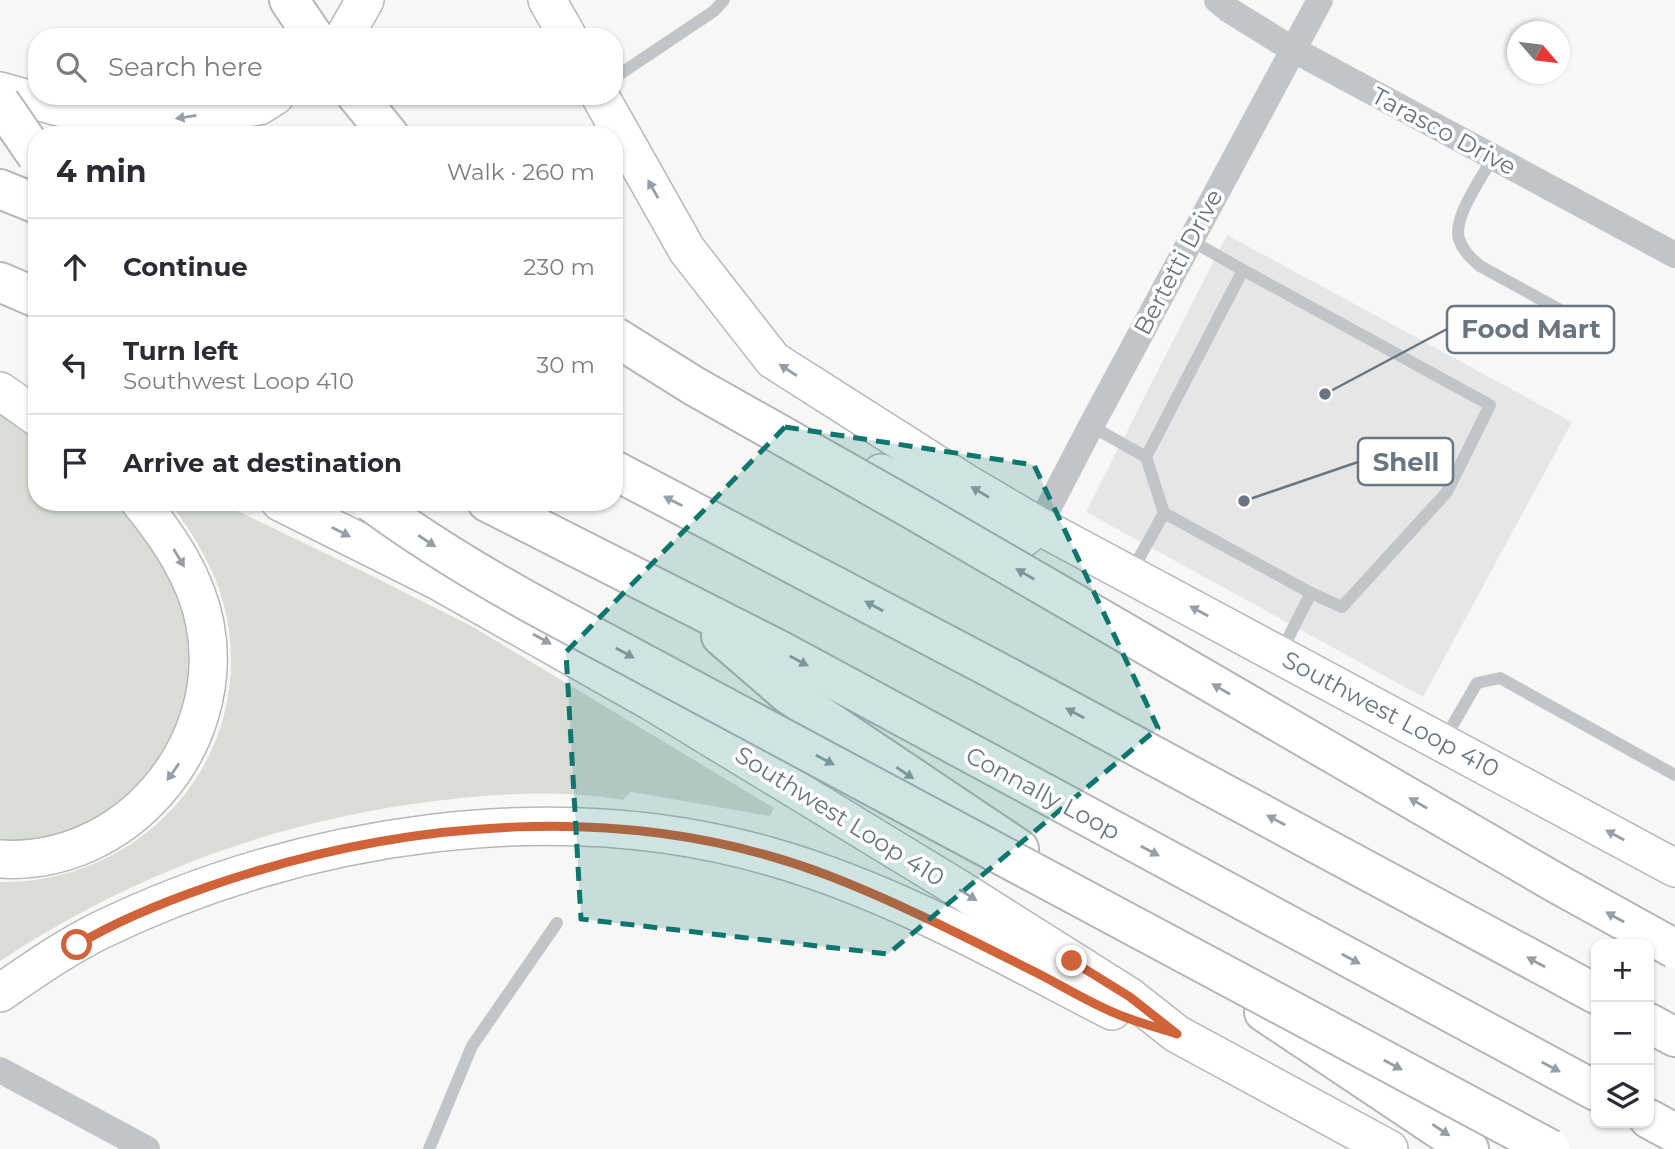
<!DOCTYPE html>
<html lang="en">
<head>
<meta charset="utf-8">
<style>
	:root { --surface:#fff; --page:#f7f7f7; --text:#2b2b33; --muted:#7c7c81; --line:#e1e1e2 }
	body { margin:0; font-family:Montserrat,sans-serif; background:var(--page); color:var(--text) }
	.controls { position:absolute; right:21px; bottom:21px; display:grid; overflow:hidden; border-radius:14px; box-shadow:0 2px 5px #0004 }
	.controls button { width:63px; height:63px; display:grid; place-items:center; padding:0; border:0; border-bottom:2px solid var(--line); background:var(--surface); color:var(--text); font:35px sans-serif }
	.compass { position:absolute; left:1507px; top:21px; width:63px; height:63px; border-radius:50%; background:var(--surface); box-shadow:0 2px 5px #0004; rotate:118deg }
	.stop { position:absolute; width:21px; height:21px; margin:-16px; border:5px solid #d1633a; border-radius:50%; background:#fff }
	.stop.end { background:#d1633a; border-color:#fff; box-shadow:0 2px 7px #0008 }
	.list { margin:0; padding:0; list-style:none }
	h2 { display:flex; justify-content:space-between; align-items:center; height:91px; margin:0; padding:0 28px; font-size:30px }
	h2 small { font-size:23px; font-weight:400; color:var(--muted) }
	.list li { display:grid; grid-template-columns:46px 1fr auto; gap:21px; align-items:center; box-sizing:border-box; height:98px; padding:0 28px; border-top:2px solid var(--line) }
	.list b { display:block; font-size:26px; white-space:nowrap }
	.list p { margin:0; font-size:23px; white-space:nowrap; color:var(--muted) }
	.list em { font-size:23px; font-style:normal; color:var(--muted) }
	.icon { flex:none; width:38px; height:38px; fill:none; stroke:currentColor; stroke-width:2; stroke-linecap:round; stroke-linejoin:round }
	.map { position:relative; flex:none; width:1675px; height:1149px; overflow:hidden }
	.search { position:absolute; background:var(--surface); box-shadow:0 2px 5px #0004; left:28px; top:28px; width:595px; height:77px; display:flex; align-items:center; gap:18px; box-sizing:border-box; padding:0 24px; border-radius:28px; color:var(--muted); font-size:26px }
	.panel { position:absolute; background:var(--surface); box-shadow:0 2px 5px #0004; left:28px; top:126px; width:595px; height:385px; border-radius:28px }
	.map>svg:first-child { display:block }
	.built { fill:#e5e6e5 }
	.green { fill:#d9ddd6 }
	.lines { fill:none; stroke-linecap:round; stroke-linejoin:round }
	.secondary-casing { stroke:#b4b8bc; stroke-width:40 }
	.highway-casing { stroke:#b4b7ba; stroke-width:42 }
	.lane { stroke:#c1c4c8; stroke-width:12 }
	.street { stroke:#c1c4c8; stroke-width:26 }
	.secondary { stroke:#fff; stroke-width:37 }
	.highway { stroke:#fff; stroke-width:38 }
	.highway-bridge-casing { stroke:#b4b7ba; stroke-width:42; stroke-linecap:butt }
	.highway-bridge { stroke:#fff; stroke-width:38 }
	.oneway { fill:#969fa8 }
	.route { stroke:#d1633a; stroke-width:9 }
	.marked { fill:#0f766e; fill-opacity:0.2; stroke:#0f766e; stroke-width:5; stroke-dasharray:14 9; stroke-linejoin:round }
	.labels { text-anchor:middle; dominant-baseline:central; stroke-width:7; stroke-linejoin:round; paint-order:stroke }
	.street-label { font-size:24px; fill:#697682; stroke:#fff }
	.leader { fill:none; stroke:#697682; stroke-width:2.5 }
	.callout-dot { fill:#697682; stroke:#fff; stroke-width:2.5 }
	.callout { fill:#fff; stroke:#697682; stroke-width:2.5 }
	.callout-label { font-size:26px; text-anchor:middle; font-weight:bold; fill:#697682 }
</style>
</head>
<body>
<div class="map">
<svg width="1675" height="1149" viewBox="0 0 1675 1149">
	<rect width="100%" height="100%" fill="#f7f7f5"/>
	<path class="built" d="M1227 235 1572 422 1423 697 1086 512Z"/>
	<g class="green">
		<path d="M0 411 37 433V502H119L133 518 169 570 190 628 191 690 161 764 114 811 52 840 0 844Z"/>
		<path d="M169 502H219L364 572 473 627 774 808 770 816 631 792 623 800C564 790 504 793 444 800 283 818 135 872 0 961V882C147 884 261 751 224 605 214 567 193 533 169 502Z"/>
	</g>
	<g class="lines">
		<defs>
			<g id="secondary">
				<path d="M547 0 568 37"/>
				<path d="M344 37 365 0"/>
				<path d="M0 91 88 115 140 124 259 106 275 96"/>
				<path d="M600 96 687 250 773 360 971 486 1039 526 1675 868"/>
				<path d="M0 391 37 417"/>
				<path d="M881 473 1011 538 1022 539 1027 535"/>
				<path d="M280 502 438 581 652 702 961 890 1130 997 1177 1034 1389 1149"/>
				<path d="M0 859C125 867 228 746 205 624 196 577 169 538 140 502"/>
				<path d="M0 993C32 971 66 947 101 930 300 833 556 794 772 857 891 891 1002 954 1112 1011"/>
			</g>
			<g id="highway">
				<path d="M289 0 314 37"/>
				<path d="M357 96 389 135"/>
				<path d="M0 189 37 204"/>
				<path d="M0 282 37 298"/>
				<path d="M614 470 991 668 1596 994"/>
				<path d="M487 502 781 651 1596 1091"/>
				<path d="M721 636 788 694 1019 849"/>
				<path d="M1264 1012 1469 1149"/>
				<path d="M1649 1023 1675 1037"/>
				<path d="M1649 1119 1675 1133"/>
			</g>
		</defs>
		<use href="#secondary" class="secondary-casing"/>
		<use href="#highway" class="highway-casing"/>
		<g class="lane">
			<path d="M614 78 714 11 724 0"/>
			<path d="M1493 157C1483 176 1452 218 1459 239 1463 251 1471 258 1480 266L1606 335"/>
			<path d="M1243 270 1490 405 1447 492 1342 607 1311 593"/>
			<path d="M1091 426 1146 457 1164 513 1311 593 1280 654"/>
			<path d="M1146 457 1243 270 1190 240"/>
			<path d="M1132 571 1164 513"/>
			<path d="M1444 740 1477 683 1500 678 1675 775"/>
			<path d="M429 1149 472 1046 557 923"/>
		</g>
		<g class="street">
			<path d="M1217 0 1229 10 1292 49 1675 255"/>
			<path d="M1039 526 1091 426 1320 0"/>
			<path d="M0 1070 147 1149"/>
		</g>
		<use href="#secondary" class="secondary"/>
		<use href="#highway" class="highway"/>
		<defs>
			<g id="highway-bridge">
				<path d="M0 102 37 156"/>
				<path d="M614 336 694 386 910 508 1556 883 1675 949"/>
				<path d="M371 502C429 545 490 581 553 615L1550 1149"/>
			</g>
		</defs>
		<use href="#highway-bridge" class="highway-bridge-casing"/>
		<use href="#highway-bridge" class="highway-bridge"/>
	</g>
	<defs><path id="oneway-solid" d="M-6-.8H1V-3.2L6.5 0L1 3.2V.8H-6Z" transform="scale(1.75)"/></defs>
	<g class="oneway">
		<use href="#oneway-solid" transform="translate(186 117) rotate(171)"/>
		<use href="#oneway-solid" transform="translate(653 189) rotate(-119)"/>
		<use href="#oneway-solid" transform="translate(788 370) rotate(-147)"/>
		<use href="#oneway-solid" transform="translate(980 492) rotate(-149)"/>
		<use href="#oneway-solid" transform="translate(673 501) rotate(-153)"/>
		<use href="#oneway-solid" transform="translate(341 532) rotate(27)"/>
		<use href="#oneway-solid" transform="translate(427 541) rotate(33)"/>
		<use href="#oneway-solid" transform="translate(179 558) rotate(59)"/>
		<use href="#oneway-solid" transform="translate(1025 574) rotate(-150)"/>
		<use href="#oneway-solid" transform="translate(874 606) rotate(-152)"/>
		<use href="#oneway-solid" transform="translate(1199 611) rotate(-152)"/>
		<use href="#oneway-solid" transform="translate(542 639) rotate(29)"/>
		<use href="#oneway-solid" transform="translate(625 653) rotate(28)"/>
		<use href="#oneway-solid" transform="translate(799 661) rotate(28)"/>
		<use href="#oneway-solid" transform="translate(1221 689) rotate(-150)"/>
		<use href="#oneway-solid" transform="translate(1075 713) rotate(-152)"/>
		<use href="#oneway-solid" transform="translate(825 760) rotate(28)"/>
		<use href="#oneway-solid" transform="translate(173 772) rotate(125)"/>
		<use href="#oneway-solid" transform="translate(905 773) rotate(34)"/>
		<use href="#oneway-solid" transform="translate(1418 803) rotate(-150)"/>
		<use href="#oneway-solid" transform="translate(1276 820) rotate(-152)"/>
		<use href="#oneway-solid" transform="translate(1615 835) rotate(-152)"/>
		<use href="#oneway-solid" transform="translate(1150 851) rotate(28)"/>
		<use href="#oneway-solid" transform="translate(968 895) rotate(32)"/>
		<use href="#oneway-solid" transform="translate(1615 917) rotate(-151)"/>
		<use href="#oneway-solid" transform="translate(1351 959) rotate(28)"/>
		<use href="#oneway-solid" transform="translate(1536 962) rotate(-151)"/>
		<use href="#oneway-solid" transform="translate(1393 1065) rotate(28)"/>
		<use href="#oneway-solid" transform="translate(1551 1067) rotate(28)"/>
		<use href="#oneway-solid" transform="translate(1441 1130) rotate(34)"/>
	</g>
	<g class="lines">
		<path class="route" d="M77 945C118 920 164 902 210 886 406 818 630 800 827 875 900 903 969 939 1039 974 1066 988 1093 1005 1122 1016 1140 1023 1159 1028 1177 1034L1130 997 1072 961"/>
	</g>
	<path class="marked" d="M785 427 1034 465 1158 728 888 954 581 919 566 652Z"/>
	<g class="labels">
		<g class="street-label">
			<text transform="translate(1444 131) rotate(28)">Tarasco Drive</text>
			<text transform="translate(1178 262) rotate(-62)">Bertetti Drive</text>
			<text transform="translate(1391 714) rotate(28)">Southwest Loop 410</text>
			<text transform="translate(1043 793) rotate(28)">Connally Loop</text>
			<text transform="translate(840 816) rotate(32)">Southwest Loop 410</text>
		</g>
	</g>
	<path class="leader" d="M1325 394L1447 329M1244 501L1358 462"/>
	<g class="callout-dot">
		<circle cx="1325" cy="394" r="7"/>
		<circle cx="1244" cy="501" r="7"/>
	</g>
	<g class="callout">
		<rect x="1447" y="306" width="167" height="47" rx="7"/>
		<rect x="1358" y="438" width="95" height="47" rx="7"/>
	</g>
	<g class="callout-label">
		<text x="1531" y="338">Food Mart</text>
		<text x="1406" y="471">Shell</text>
	</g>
</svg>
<div class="controls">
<button>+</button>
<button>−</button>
<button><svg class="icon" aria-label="layers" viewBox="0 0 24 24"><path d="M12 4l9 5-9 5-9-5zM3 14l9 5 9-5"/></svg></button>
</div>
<svg class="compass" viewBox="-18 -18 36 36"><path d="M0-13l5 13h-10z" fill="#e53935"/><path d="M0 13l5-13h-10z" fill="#7c7c81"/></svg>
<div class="stop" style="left:77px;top:945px"></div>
<div class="stop end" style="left:1072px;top:961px"></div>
<div class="search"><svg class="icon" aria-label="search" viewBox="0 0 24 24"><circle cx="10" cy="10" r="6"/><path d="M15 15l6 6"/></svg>Search here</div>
<section class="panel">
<h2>4 min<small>Walk · 260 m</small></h2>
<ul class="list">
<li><svg class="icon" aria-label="ahead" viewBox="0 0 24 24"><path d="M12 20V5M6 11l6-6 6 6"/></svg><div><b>Continue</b></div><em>230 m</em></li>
<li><svg class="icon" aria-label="left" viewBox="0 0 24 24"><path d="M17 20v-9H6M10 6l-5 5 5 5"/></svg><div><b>Turn left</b><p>Southwest Loop 410</p></div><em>30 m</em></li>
<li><svg class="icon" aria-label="arrive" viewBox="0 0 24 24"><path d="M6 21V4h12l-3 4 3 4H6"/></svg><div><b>Arrive at destination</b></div></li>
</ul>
</section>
</div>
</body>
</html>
